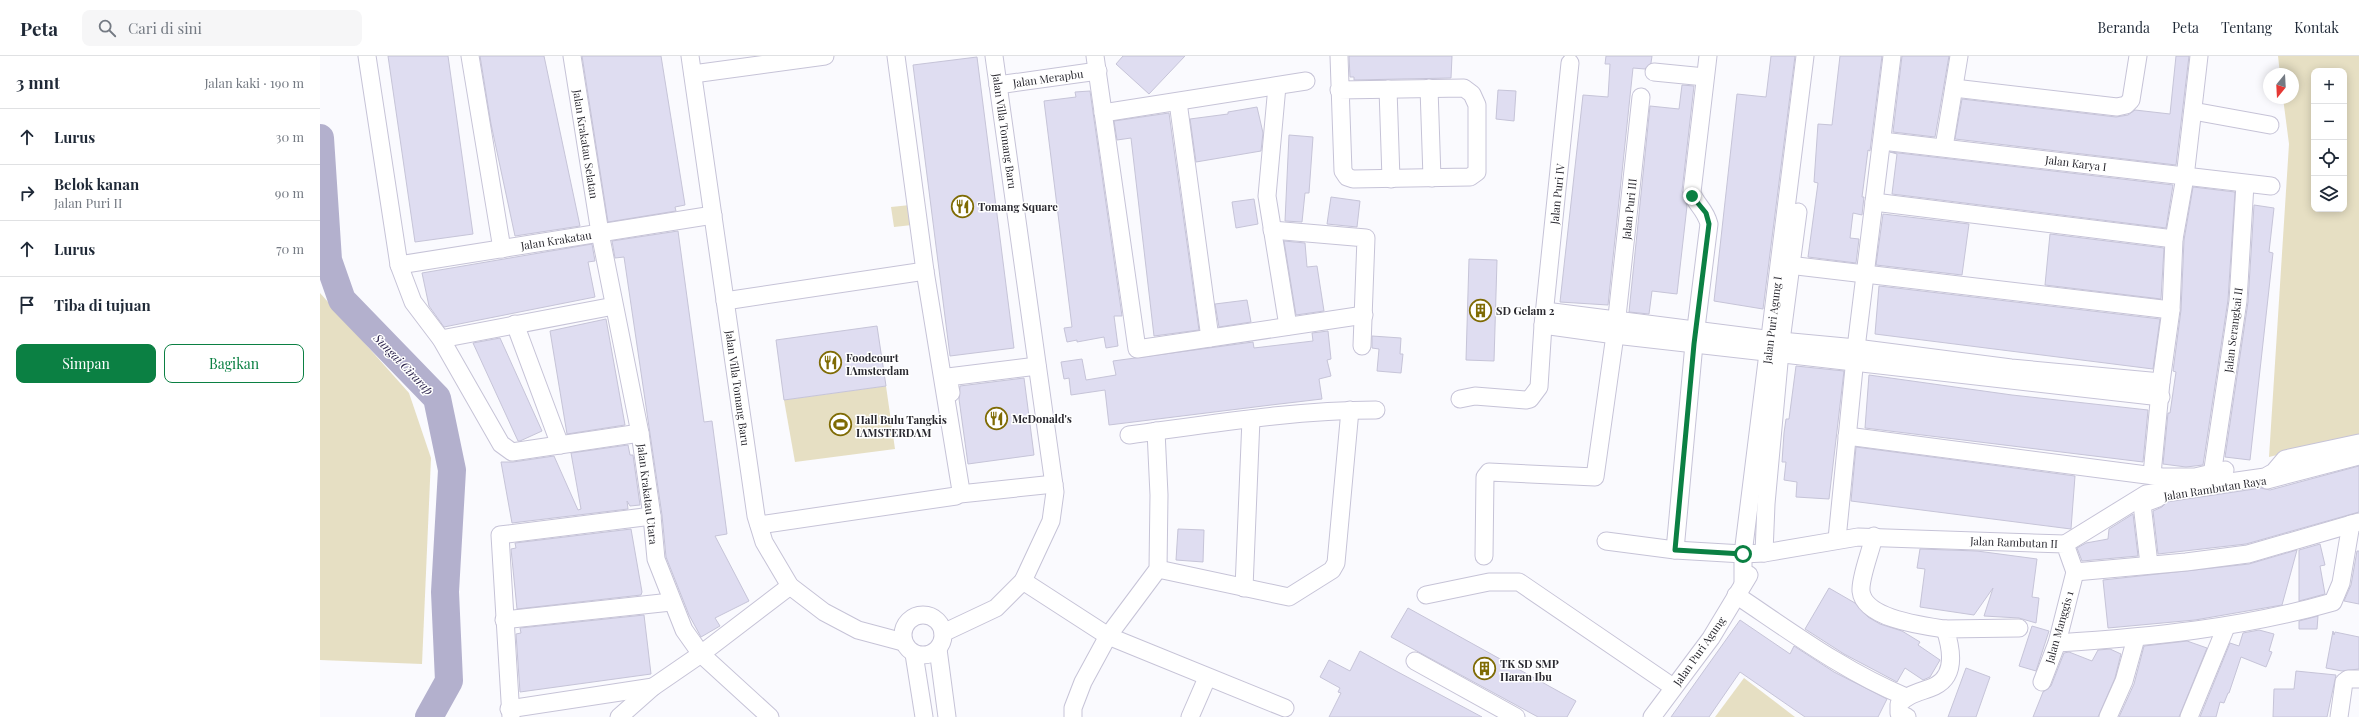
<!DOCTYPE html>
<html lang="id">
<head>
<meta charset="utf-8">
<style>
	:root { --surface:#fff; --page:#f6f6f7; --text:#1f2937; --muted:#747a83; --line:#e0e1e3; --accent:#0b8043 }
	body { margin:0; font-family:"Playfair Display",serif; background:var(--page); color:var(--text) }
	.controls { position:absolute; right:12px; top:12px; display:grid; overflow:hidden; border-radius:8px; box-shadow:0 2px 10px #0003 }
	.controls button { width:36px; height:36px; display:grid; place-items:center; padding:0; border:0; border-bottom:1px solid var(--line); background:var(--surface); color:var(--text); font:20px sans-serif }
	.compass { position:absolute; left:1943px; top:12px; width:36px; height:36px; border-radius:50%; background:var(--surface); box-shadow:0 2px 10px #0003; rotate:198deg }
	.stop { position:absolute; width:12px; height:12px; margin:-9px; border:3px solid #0b8043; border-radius:50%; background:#fff }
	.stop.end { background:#0b8043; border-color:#fff; box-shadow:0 1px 4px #0008 }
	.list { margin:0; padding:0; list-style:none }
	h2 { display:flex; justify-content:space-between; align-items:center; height:52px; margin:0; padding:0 16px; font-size:17px }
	h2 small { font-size:13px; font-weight:400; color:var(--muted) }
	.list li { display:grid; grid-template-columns:26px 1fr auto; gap:12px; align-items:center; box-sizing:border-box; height:56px; padding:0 16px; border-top:1px solid var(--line) }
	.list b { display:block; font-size:15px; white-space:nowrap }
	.list p { margin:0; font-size:13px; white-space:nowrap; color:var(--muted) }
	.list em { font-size:13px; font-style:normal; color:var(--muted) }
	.actions { display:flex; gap:8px; padding:12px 16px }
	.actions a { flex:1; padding:9px 0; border:1px solid var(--accent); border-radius:8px; text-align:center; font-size:14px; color:var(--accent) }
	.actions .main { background:var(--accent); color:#fff }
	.icon { flex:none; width:22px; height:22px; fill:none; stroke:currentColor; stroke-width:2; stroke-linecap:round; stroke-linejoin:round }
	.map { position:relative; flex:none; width:2039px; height:661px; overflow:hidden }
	header { display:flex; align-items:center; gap:24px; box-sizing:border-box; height:56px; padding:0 20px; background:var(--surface); border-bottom:1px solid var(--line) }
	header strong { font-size:19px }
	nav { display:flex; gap:22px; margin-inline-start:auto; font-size:14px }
	.search { width:280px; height:36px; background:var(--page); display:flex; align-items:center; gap:10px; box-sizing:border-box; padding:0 14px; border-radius:8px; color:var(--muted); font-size:15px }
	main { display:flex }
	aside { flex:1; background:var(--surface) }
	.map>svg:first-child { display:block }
	.green { fill:#e6dfc3; fill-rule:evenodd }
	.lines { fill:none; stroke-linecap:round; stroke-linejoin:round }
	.river { stroke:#b3b0cd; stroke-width:28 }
	.building { fill:#dfddf1; stroke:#c6c4d8 }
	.minor-casing { stroke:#c6c3d7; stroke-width:19 }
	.minor { stroke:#fff; stroke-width:17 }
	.route { stroke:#0b8043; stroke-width:5 }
	.labels { text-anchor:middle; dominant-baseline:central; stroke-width:3; stroke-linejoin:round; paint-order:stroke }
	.street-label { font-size:11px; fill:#2a2930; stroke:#fff }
	.poi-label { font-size:11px; font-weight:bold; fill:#2a2930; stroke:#fff; text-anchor:start }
	.water-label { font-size:12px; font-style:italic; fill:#2c234c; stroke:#fff }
</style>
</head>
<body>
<header>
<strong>Peta</strong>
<div class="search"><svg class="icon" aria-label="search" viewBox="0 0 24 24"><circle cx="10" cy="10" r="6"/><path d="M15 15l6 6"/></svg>Cari di sini</div>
<nav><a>Beranda</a><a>Peta</a><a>Tentang</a><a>Kontak</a></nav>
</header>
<main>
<aside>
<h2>3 mnt<small>Jalan kaki · 190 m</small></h2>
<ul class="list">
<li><svg class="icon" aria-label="ahead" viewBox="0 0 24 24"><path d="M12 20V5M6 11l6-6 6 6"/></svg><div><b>Lurus</b></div><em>30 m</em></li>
<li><svg class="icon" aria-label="right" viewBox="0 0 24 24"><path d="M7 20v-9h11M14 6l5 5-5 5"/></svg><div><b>Belok kanan</b><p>Jalan Puri II</p></div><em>90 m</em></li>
<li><svg class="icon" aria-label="ahead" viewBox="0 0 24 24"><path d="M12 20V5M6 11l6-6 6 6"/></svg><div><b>Lurus</b></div><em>70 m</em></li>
<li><svg class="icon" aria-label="arrive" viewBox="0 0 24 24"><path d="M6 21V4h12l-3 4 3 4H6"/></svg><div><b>Tiba di tujuan</b></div></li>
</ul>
<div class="actions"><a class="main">Simpan</a><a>Bagikan</a></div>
</aside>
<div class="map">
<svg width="2039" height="661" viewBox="0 0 2039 661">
	<rect width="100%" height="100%" fill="#fafafe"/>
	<g class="green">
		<path d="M1958 0H2039V378L1949 401 1969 88 1963 42H1973V18H1960ZM1994 15H2024V153H1994Z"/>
		<path d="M590 149 592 169 574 171 571 151Z"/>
		<path d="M0 237 89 337 111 402 102 608 0 604Z"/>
		<path d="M566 330 575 393 475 406 464 344Z"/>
		<path d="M1424 622 1475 661H1395Z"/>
	</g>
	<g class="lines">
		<path class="river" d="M0 82 8 204 22 244 117 342 132 414 125 536 129 625 109 661"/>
	</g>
	<g class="building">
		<path d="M68 0H128L153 178 95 186Z"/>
		<path d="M160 0H224L260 170 195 180 171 68Z"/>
		<path d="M262 0H341L365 149 355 151 356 155 288 166Z"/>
		<path d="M803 0H865L829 38 796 8Z"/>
		<path d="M1029 0H1132L1131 22 1034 24V21H1030Z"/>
		<path d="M1286 0H1332L1331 7 1325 13 1313 12 1288 249 1240 246 1263 39 1288 41 1290 8H1285Z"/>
		<path d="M1451 0H1475L1443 253 1394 245 1417 38 1446 41Z"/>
		<path d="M1520 0H1562L1550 95 1548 94 1542 141H1544L1542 159 1533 157 1530 182 1539 183 1536 207 1488 201 1498 127 1494 126 1498 68 1512 69Z"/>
		<path d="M1582 0H1629L1615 81 1573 76Z"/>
		<path d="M1856 0H1869L1856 109 1635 83 1642 43 1796 61 1808 59 1815 54 1850 58Z"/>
		<path d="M657 1 694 292 630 300 593 9Z"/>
		<path d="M1362 29 1374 30 1362 135 1367 150 1357 238 1332 235 1329 258 1309 256 1330 50 1359 53Z"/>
		<path d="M1178 34 1196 35 1194 65 1176 63Z"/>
		<path d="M770 35 802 260H794L798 290 786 292 784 281 757 286V284L747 286 744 272 752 271 724 45 756 41 755 36Z"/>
		<path d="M937 51 943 77 941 95 876 106 870 63 908 58V56Z"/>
		<path d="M849 57 879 274 834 280 811 82 797 84 794 65Z"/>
		<path d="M969 79 993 81 989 137H985L982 166 965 165Z"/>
		<path d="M1570 96 1853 129 1846 172 1572 138 1577 98Z"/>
		<path d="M1873 131 1915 136 1908 244 1883 409 1866 411 1843 408 1848 357H1850L1856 316 1853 315 1861 254 1864 184Z"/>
		<path d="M1011 141 1040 145 1037 171 1007 168Z"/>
		<path d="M934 143 938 168 916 172 912 146Z"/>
		<path d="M1934 149 1954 152 1949 196 1953 197 1930 404 1905 401 1928 246Z"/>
		<path d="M1563 158 1649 168 1642 219 1556 209Z"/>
		<path d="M358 175 384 366 392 365 407 478 395 480 429 545 395 562 400 570 381 581 369 559 346 501 342 459 304 201 295 202 292 185Z"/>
		<path d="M1730 178 1844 192 1841 243 1725 229Z"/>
		<path d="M964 185 985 187 987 211 997 210 1004 255 976 259Z"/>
		<path d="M272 188 275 205 268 206 275 241 124 271 109 250 102 217Z"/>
		<path d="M1149 203 1177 204 1174 305 1146 304Z"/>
		<path d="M1559 230 1840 263 1833 313 1555 278Z"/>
		<path d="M927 244 931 266 899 271 895 248Z"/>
		<path d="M286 263 305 369 247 378 230 275Z"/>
		<path d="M557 270 566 330 464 344 456 284Z"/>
		<path d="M1008 275 1011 303 1007 304 1011 320 999 323 1002 343 951 349 789 369 785 334 751 339 749 322 744 323 741 306 762 303 766 324 796 319 793 305 933 286 934 292 993 285 992 277Z"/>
		<path d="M1052 280 1081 282 1080 298H1083L1081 317 1057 315 1059 293 1052 292Z"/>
		<path d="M180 282 222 375 200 385H198L153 287Z"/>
		<path d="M1476 310 1524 315 1509 443 1476 441 1477 426 1464 424 1466 406H1462L1464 377 1466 363H1469Z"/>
		<path d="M1549 319 1692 339 1828 354 1823 406 1545 372Z"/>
		<path d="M704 322 714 399 648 408 639 343 640 330Z"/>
		<path d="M308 389 310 399H313L320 449 310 450 307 445 308 453 192 467 181 406H193L234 400 258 454 261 453 251 397Z"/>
		<path d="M1536 391 1755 420 1751 473 1531 445Z"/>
		<path d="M2039 410V456L1926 488 1838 498 1833 455 1842 451 1847 446 1941 432 1950 434Z"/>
		<path d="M1813 458 1818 500 1762 505 1757 492 1766 487 1788 483 1789 473Z"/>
		<path d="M311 473 322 536 321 539 197 553 191 493 196 492 195 487Z"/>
		<path d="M858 473 884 474 883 506 856 504Z"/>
		<path d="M2000 488 2005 509 2000 510 2005 538 1979 545V494Z"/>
		<path d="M1600 493 1657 495 1717 503 1712 541 1719 542 1716 567 1699 562 1664 560 1673 532 1654 559 1600 551 1605 513 1597 512Z"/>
		<path d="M1977 494 1962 549 1875 564 1788 572 1783 524 1929 508Z"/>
		<path d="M2037 495H2039V548L2024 545 2031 529Z"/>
		<path d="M1509 532 1535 547 1548 561 1560 568 1582 575 1600 586 1598 589 1620 604 1610 621 1603 624 1585 612 1577 626 1524 598 1485 573Z"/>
		<path d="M1088 552 1256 645 1247 661H1218L1071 581Z"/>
		<path d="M324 559 331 618 200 636 196 578 201 577 200 572Z"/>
		<path d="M1998 560 1997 573H1979V565Z"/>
		<path d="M1420 564 1470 598 1474 590 1514 616 1567 643 1558 661H1485L1420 616 1389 661H1351Z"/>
		<path d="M1712 570 1729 575 1716 615 1699 610Z"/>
		<path d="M1939 574 1954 578 1949 595 1952 596 1946 611 1921 601 1909 637H1908L1904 647 1900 646 1896 661H1880L1910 587 1919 590 1923 577Z"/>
		<path d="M2013 575 2014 579 2015 576 2039 581V613L2022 615 2006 612Z"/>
		<path d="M1867 585 1887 592 1859 661H1799L1814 628 1824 590Z"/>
		<path d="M1790 593 1801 598 1795 622 1778 661H1713L1723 636 1731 630 1744 597 1749 596 1772 605 1778 594Z"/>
		<path d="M1040 595 1076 615 1162 661H1009L1021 637 1018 636 1020 632 1000 621 1009 604 1030 615Z"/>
		<path d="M1646 612 1670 621 1656 661H1628Z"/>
		<path d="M1976 615 2016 619 2007 661H1953L1954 633H1974Z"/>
	</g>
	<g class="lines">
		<defs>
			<g id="minor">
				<path d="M47 0 79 209 93 246 121 283 181 388 192 396 320 377"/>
				<path d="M150 0 182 193"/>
				<path d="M252 0 280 177 320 377 332 460 336 503 364 574 381 598 450 661"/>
				<path d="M370 0 436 460 444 486 470 530 504 556 538 574 583 586"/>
				<path d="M775 0 817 293 1044 259"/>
				<path d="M1334 16 1385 21"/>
				<path d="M373 18 505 0"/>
				<path d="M678 29 778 15"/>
				<path d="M957 30 947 140 968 270"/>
				<path d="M1109 32 1112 122"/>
				<path d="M1634 32 1797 51 1806 49 1811 44 1818 0"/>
				<path d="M1068 33 1071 123"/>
				<path d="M1019 34 1144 32 1152 38 1157 49V116L1150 121 1033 123 1027 121 1023 115 1019 0"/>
				<path d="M858 46 890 282"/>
				<path d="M1873 55 1950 69"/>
				<path d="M783 57 986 25"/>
				<path d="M1562 85 1951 130"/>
				<path d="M1624 91 1639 0"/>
				<path d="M1554 146 1854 183"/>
				<path d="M952 174 1046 182 1042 290"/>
				<path d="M1460 208 1851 254"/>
				<path d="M79 209 393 159"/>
				<path d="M405 245 605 215"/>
				<path d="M1225 255 1461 285 1536 292 1691 312 1841 326"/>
				<path d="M195 268 240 389"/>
				<path d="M1223 269 1295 279 1841 341"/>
				<path d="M121 283 294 250"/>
				<path d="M631 337 628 321 717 310"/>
				<path d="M1140 343 1155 340 1206 344 1210 343 1219 331 1223 269 1250 7"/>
				<path d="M809 379C891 368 974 354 1056 354"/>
				<path d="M1527 380 1842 421H1875L1905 414"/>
				<path d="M1832 418 1841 326 1851 254 1854 183 1865 121 1879 0"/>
				<path d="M1892 419 1918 245 1925 128"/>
				<path d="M1947 424 2039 400"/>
				<path d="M640 438 734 428"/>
				<path d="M439 469 636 440 641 435 605 215 576 0"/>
				<path d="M1554 480C1551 495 1540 521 1541 535 1544 563 1604 570 1625 573"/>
				<path d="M1517 483 1536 292 1572 0"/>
				<path d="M1286 485 1355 494 1423 498 1444 497 1538 481 1745 488 1755 516 1866 506 1928 498 2039 466"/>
				<path d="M1745 488 1826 438 1945 421 1954 416 1965 403 2039 387"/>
				<path d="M1355 494 1374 288 1389 168C1385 152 1374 147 1372 136L1388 0"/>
				<path d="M1444 497 1446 448 1461 285 1478 156"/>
				<path d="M1164 500 1165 421 1169 416 1275 421 1295 279 1321 41"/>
				<path d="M1829 508 1822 448 1838 442"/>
				<path d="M838 513 969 541 1012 514 1016 507 1030 354"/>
				<path d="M703 525 788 580 965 652"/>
				<path d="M1423 528V498L1485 0"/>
				<path d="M924 532 931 363"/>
				<path d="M1106 539 1169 526H1199L1353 631"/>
				<path d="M1416 539C1473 577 1522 614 1586 641"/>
				<circle cx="603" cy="579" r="20"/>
				<path d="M184 564 351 546"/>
				<path d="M623 577 676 552 703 525 731 465 735 436 674 0"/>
				<path d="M1737 587C1830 581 1923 572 2013 546L2021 527 2031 468"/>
				<path d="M618 593 627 661"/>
				<path d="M594 598 604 661"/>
				<path d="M1095 605 1196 661"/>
				<path d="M1722 626 1737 587 1755 516"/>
				<path d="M189 653 333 631"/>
				<path d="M191 661 180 479 332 460"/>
				<path d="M299 661 333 631 381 598 470 530"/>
				<path d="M753 661V652L763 626 788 580 838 513 839 439 836 375"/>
				<path d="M870 661 887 622"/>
				<path d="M1332 661 1391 582 1429 519"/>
				<path d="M1587 661 1579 657V648C1589 637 1602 636 1615 630 1637 619 1631 591 1625 573L1699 572"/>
				<path d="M1788 661 1804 625 1816 582"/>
				<path d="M1869 661 1906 571"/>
				<path d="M2019 661 2024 626 2028 623H2039"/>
			</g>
		</defs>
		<use href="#minor" class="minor-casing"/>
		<use href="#minor" class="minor"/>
	</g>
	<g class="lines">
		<path class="route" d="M1372 140 1386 157 1389 168 1374 288 1355 494 1423 498"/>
	</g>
	<defs>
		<symbol id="restaurant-ring" viewBox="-11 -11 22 22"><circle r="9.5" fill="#fff" stroke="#7f6b04" stroke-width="1.5"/><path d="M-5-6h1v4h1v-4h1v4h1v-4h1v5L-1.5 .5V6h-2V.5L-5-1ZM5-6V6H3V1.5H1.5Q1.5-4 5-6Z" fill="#7f6b04"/></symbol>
		<symbol id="building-ring" viewBox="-11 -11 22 22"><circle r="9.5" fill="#fff" stroke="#7f6b04" stroke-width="1.5"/><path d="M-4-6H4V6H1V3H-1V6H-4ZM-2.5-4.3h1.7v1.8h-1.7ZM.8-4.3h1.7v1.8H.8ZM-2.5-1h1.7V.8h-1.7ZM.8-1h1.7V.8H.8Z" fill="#7f6b04"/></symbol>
		<symbol id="stadium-ring" viewBox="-11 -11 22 22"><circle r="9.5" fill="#fff" stroke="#7f6b04" stroke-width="1.5"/><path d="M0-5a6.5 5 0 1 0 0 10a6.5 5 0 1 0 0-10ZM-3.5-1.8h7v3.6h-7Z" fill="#7f6b04"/></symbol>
	</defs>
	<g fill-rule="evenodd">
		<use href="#restaurant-ring" x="630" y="138" width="25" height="25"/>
		<use href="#building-ring" x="1148" y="242" width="25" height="25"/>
		<use href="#restaurant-ring" x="498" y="294" width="25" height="25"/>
		<use href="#restaurant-ring" x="664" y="350" width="25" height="25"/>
		<use href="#stadium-ring" x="508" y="356" width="25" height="25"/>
		<use href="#building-ring" x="1152" y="600" width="25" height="25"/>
	</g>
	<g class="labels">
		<g class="street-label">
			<text transform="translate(728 22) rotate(-8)">Jalan Merapbu</text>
			<text transform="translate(685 75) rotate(82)">Jalan Villa Tomang Baru</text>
			<text transform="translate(266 88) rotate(81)">Jalan Krakatau Selatan</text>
			<text transform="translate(1756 107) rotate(7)">Jalan Karya I</text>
			<text transform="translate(1237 138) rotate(-84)">Jalan Puri IV</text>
			<text transform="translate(1309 153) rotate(-84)">Jalan Puri III</text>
			<text transform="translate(236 184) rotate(-9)">Jalan Krakatau</text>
			<text transform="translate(1452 264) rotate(-83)">Jalan Puri Agung I</text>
			<text transform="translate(1913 274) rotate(-83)">Jalan Serangkai II</text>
			<text transform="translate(418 332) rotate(82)">Jalan Villa Tomang Baru</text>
			<text transform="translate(1895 432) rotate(-9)">Jalan Rambutan Raya</text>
			<text transform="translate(328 438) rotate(83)">Jalan Krakatau Utara</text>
			<text transform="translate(1694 486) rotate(2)">Jalan Rambutan II</text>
			<text transform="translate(1739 571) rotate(-74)">Jalan Manggis 1</text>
			<text transform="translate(1379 595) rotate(-55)">Jalan Puri Agung</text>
		</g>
		<g class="poi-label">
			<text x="658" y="150">Tomang Square</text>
			<text x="1176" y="254">SD Gelam 2</text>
			<text x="526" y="301">Foodcourt<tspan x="526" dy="13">IAmsterdam</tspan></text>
			<text x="692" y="362">McDonald's</text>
			<text x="536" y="363">Hall Bulu Tangkis<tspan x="536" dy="13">IAMSTERDAM</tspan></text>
			<text x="1180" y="607">TK SD SMP<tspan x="1180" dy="13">Haran Ibu</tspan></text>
		</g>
		<g class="water-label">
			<text transform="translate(84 308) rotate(46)">Sungai Cirarap</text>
		</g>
	</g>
</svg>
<div class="controls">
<button>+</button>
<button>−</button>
<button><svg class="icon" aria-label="locate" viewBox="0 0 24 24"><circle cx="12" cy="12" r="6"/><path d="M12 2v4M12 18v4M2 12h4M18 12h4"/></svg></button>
<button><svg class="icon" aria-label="layers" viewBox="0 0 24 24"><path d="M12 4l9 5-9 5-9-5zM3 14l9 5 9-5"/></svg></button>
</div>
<svg class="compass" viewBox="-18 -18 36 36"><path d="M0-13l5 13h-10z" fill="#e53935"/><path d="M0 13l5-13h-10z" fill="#747a83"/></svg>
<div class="stop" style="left:1423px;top:498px"></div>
<div class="stop end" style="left:1372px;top:140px"></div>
</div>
</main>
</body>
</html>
